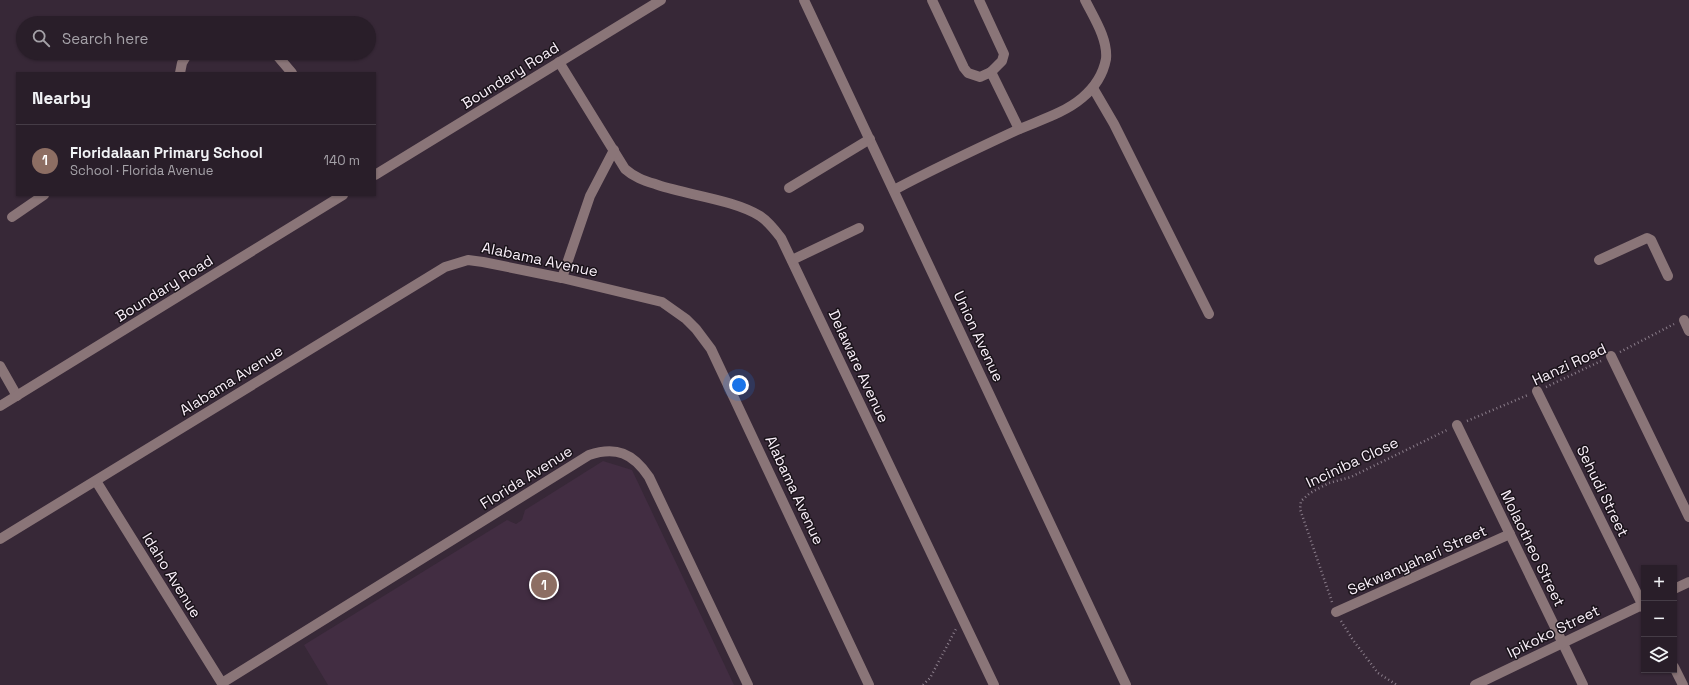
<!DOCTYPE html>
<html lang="en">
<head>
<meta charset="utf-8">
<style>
	:root { --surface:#291e29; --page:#312731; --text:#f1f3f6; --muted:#a5a2a8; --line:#453c46; --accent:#d93025 }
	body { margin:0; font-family:"Space Grotesk",sans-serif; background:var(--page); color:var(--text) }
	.controls { position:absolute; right:12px; bottom:12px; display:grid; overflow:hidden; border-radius:0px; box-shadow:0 1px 3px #0004 }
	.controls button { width:36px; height:36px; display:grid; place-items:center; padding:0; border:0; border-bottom:1px solid var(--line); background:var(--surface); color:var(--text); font:20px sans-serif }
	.you { position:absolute; left:739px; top:385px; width:14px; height:14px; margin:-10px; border:3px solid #fff; border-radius:50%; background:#1a73e8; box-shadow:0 0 0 6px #1a73e833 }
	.badge { display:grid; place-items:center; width:26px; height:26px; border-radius:50%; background:var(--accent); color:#fff; font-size:13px; font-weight:700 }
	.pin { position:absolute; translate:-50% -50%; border:2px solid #fff; box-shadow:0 1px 4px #0006 }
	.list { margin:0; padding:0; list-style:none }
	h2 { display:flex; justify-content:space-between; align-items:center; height:52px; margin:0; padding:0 16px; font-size:17px }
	h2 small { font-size:13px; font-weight:400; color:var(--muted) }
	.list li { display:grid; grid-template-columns:26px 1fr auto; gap:12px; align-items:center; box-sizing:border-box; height:72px; padding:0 16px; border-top:1px solid var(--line) }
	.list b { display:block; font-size:15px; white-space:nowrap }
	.list p { margin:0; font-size:13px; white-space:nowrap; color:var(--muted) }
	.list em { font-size:13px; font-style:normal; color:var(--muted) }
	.icon { flex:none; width:22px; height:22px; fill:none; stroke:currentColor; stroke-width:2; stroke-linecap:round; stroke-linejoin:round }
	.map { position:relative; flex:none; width:1689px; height:685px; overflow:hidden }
	.search { position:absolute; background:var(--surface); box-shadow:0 1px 3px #0004; left:16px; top:16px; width:360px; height:44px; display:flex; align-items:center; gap:10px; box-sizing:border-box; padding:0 14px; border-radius:22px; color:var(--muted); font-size:15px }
	.panel { position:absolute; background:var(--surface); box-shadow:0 1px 3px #0004; left:16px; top:72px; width:360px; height:124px; border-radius:0px }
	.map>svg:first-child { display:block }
	.built { fill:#422d42 }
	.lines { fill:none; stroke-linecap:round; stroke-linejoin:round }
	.path { stroke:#8b7e8b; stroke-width:2.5; stroke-dasharray:1 3; stroke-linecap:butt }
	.minor { stroke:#8a7578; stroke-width:10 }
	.labels { text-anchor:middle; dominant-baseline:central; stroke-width:3; stroke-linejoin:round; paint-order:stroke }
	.street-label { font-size:15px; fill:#f9eff9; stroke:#1a131a }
</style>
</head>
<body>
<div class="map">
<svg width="1689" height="685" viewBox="0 0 1689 685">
	<rect width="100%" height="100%" fill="#372837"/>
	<path class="built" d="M603 461 632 470 734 685H328L304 645 507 520 516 524 522 520 525 510Z"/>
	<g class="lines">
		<g class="path">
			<path d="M1620 352 1674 324"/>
			<path d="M1546 387 1601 361"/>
			<path d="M1467 421 1528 395"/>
			<path d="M1332 602 1300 509 1301 501 1310 493 1329 483 1351 477 1447 430"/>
			<path d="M1341 621 1353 640 1378 673 1397 685"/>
			<path d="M923 685 930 678 956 629"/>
		</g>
		<g class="minor">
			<path d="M804 0 1126 685"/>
			<path d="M932 0 964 68 968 73 980 77 991 72 1019 129"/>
			<path d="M979 0 1004 54 1002 61 991 72"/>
			<path d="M275 53 292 73"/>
			<path d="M559 62 625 169C635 178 646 181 658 185 688 195 735 200 760 216 769 222 775 230 781 238L994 685"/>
			<path d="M180 73 182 63 188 53"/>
			<path d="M1093 88 1114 124 1209 314"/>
			<path d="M375 175 661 0"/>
			<path d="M789 188 870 139"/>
			<path d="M894 190C933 169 974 150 1015 131 1037 121 1063 114 1082 98 1094 88 1103 75 1106 59 1108 39 1094 18 1085 0"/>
			<path d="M12 217 44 195"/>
			<path d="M792 260 859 228"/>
			<path d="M1599 260 1647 238 1651 240 1668 276"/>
			<path d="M562 278 590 196 614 150"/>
			<path d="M1684 320 1689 331"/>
			<path d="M1611 356 1689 517"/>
			<path d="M0 366 17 396"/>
			<path d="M1537 391 1644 608"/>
			<path d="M0 406 343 195"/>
			<path d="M1457 425 1583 685"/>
			<path d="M96 481 223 685"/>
			<path d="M0 539 445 267 468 260 483 262 562 278 662 302 686 319 696 329 711 349 869 685"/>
			<path d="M1674 589 1689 582"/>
			<path d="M1336 612 1510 534"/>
			<path d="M1674 667 1683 685"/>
			<path d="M222 683 589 455C616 446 633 453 649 477L748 685"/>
			<path d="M1475 685 1644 604"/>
		</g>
	</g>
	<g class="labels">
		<g class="street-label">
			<text transform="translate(510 75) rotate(-32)">Boundary Road</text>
			<text transform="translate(540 259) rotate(12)">Alabama Avenue</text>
			<text transform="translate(164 288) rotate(-32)">Boundary Road</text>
			<text transform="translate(979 336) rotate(65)">Union Avenue</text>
			<text transform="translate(1569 364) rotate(-25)">Hanzi Road</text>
			<text transform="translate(859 366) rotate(65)">Delaware Avenue</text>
			<text transform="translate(231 380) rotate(-32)">Alabama Avenue</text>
			<text transform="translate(1352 462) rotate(-25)">Inciniba Close</text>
			<text transform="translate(526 477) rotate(-32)">Florida Avenue</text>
			<text transform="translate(795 490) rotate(65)">Alabama Avenue</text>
			<text transform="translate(1603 491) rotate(64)">Sehudi Street</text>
			<text transform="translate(1533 548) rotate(64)">Molaotheo Street</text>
			<text transform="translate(1417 560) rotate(-24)">Sekwanyahari Street</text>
			<text transform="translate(172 575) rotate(58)">Idaho Avenue</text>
			<text transform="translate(1553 631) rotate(-26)">Ipikoko Street</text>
		</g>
	</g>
</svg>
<div class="controls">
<button>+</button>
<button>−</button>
<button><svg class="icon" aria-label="layers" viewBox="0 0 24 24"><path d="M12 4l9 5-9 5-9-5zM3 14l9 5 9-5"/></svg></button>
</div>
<div class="you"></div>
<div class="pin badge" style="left:544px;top:585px;background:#8d6e63">1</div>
<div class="search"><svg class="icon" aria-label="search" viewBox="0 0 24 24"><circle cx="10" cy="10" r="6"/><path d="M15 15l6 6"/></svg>Search here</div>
<section class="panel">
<h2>Nearby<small></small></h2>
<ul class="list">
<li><span class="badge" style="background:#8d6e63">1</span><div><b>Floridalaan Primary School</b><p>School · Florida Avenue</p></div><em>140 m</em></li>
</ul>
</section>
</div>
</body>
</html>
